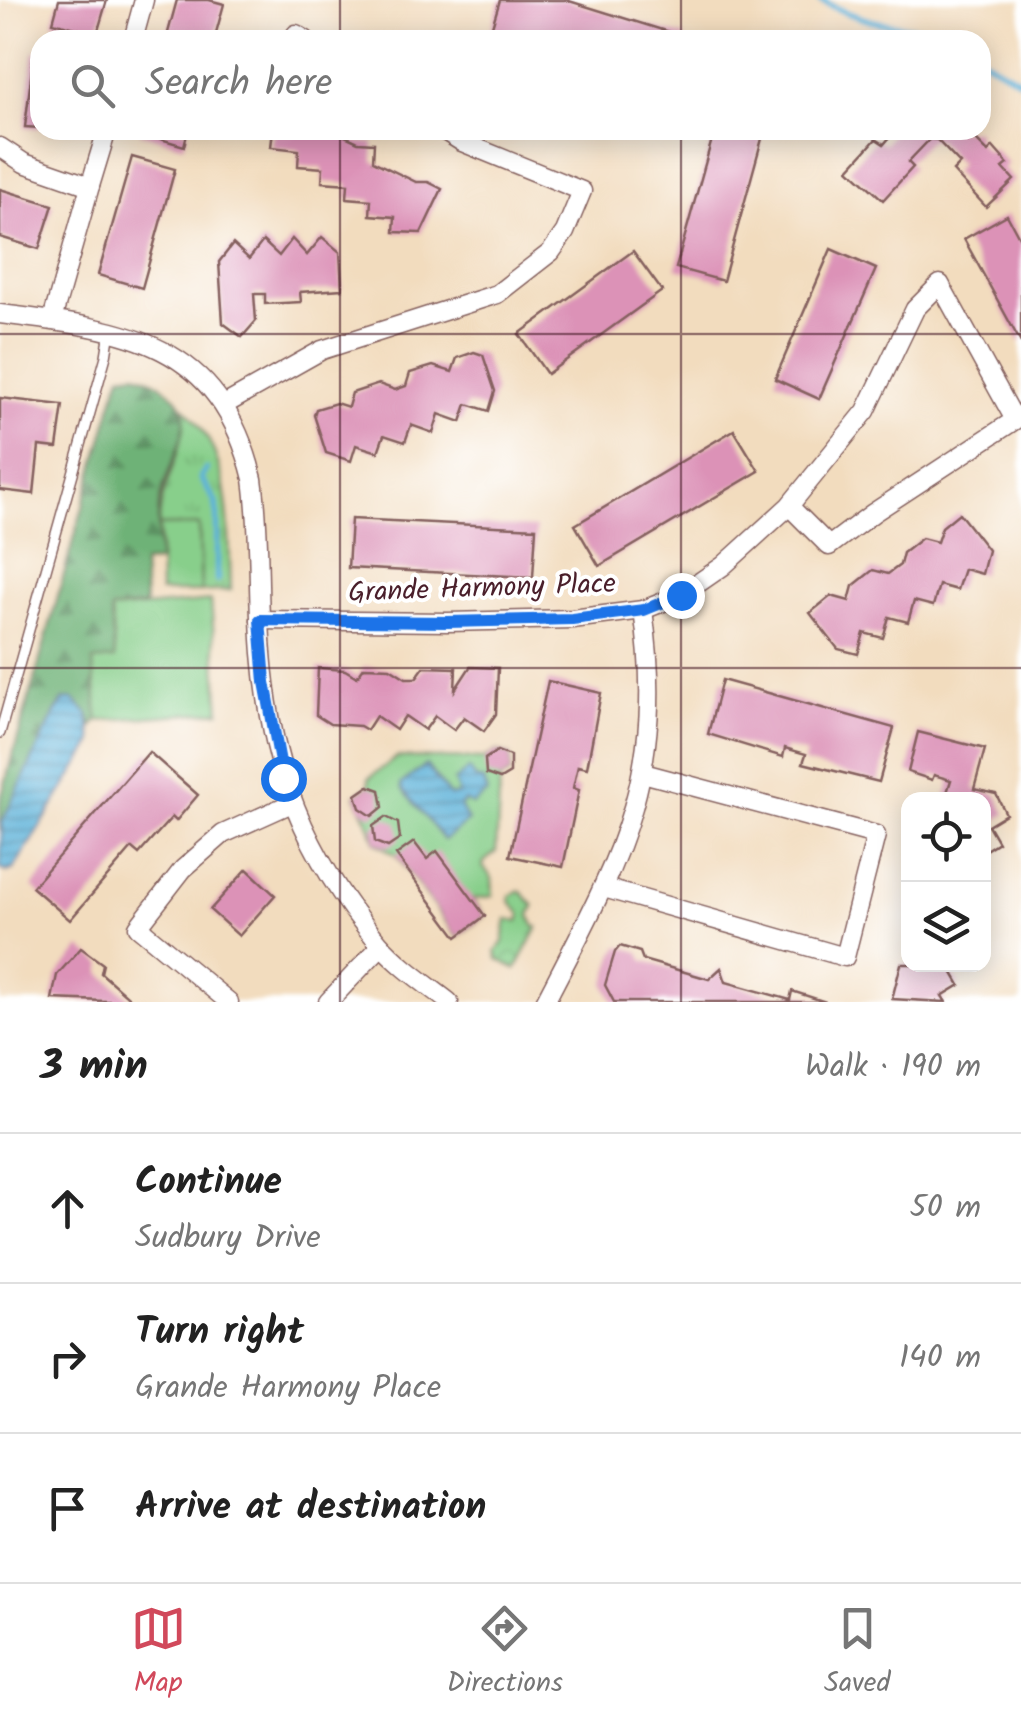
<!DOCTYPE html>
<html lang="en">
<head>
<meta charset="utf-8">
<style>
	:root { --surface:#fff; --page:#f2f2f2; --text:#222; --muted:#767676; --line:#e0e0e0; --accent:#d1495b }
	body { margin:0; font-family:Kalam,sans-serif; background:var(--page); color:var(--text) }
	.controls { position:absolute; right:30px; bottom:30px; display:grid; overflow:hidden; border-radius:20px; box-shadow:0 5px 25px #0003 }
	.controls button { width:90px; height:90px; display:grid; place-items:center; padding:0; border:0; border-bottom:2px solid var(--line); background:var(--surface); color:var(--text); font:50px sans-serif }
	.stop { position:absolute; width:30px; height:30px; margin:-22px; border:8px solid #1a73e8; border-radius:50%; background:#fff }
	.stop.end { background:#1a73e8; border-color:#fff; box-shadow:0 2px 10px #0008 }
	.list { margin:0; padding:0; list-style:none }
	h2 { display:flex; justify-content:space-between; align-items:center; height:130px; margin:0; padding:0 40px; font-size:42px }
	h2 small { font-size:32px; font-weight:400; color:var(--muted) }
	.list li { display:grid; grid-template-columns:65px 1fr auto; gap:30px; align-items:center; box-sizing:border-box; height:150px; padding:0 40px; border-top:2px solid var(--line) }
	.list b { display:block; font-size:38px; white-space:nowrap }
	.list p { margin:0; font-size:32px; white-space:nowrap; color:var(--muted) }
	.list em { font-size:32px; font-style:normal; color:var(--muted) }
	.icon { flex:none; width:55px; height:55px; fill:none; stroke:currentColor; stroke-width:2; stroke-linecap:round; stroke-linejoin:round }
	.map { position:relative; flex:none; width:1021px; height:1002px; overflow:hidden }
	.search { position:absolute; background:var(--surface); box-shadow:0 5px 25px #0003; left:30px; right:30px; top:30px; height:110px; display:flex; align-items:center; gap:25px; box-sizing:border-box; padding:0 35px; border-radius:30px; color:var(--muted); font-size:38px }
	.sheet { height:580px; background:var(--surface) }
	nav { display:flex; justify-content:space-around; align-items:center; box-sizing:border-box; height:140px; border-top:2px solid var(--line); background:var(--surface); font-size:28px; color:var(--muted) }
	nav a { display:grid; justify-items:center; gap:5px }
	nav .on { color:var(--accent) }
	.map>svg:first-child { display:block }
	.grass { fill:url(#grass-tufts); stroke:#69775b; stroke-width:2.5 }
	.forest { fill:url(#forest-firs); stroke:#5c6851; stroke-width:2.5 }
	.park { fill:url(#park-crowns); stroke:#69775b; stroke-width:2.5 }
	.garden { fill:#88cf8b; stroke:#69775b; stroke-width:2.5 }
	.water { fill:url(#water-rules); stroke:#546882; stroke-width:2.5 }
	.lines { fill:none; stroke-linecap:round; stroke-linejoin:round }
	.stream { stroke:#5db2d9; stroke-width:6 }
	.building { fill:#dc92b7 }
	.service-casing { stroke:#85615e; stroke-width:12 }
	.minor-casing { stroke:#85615e; stroke-width:21 }
	.service { stroke:#fff; stroke-width:9 }
	.minor { stroke:#fff; stroke-width:18 }
	.route { stroke:#1a73e8; stroke-width:12 }
	.grid { fill:none; stroke:#4a1f2b; stroke-width:2.5; stroke-opacity:0.55 }
	.labels { text-anchor:middle; dominant-baseline:central; stroke-width:8; stroke-linejoin:round; paint-order:stroke }
	.street-label { font-size:28px; fill:#4a1f2b; stroke:#fff }
</style>
</head>
<body>
<div class="map">
<svg width="1021" height="1002" viewBox="0 0 1021 1002">
	<defs>
		<pattern id="grass-tufts" width="24" height="20" patternUnits="userSpaceOnUse" patternTransform="scale(2.5)"><rect width="24" height="20" fill="#88cf8b"/><path d="M3 7l-1-3M5 7V3M7 7l1-3M15 17l-1-3M17 17v-4M19 17l1-3" fill="none" stroke="#77b178"/></pattern>
		<pattern id="forest-firs" width="22" height="20" patternUnits="userSpaceOnUse" patternTransform="scale(2.5)"><rect width="22" height="20" fill="#6eb277"/><path d="M5 1l3.5 6h-7zM16 11l3.5 6h-7z" fill="#5c9062"/></pattern>
		<pattern id="park-crowns" width="20" height="18" patternUnits="userSpaceOnUse" patternTransform="scale(2.5)"><rect width="20" height="18" fill="#88cf8b"/><path d="M2 6a3 3 0 1 1 6 0M12 15a3 3 0 1 1 6 0" fill="none" stroke="#77b178"/></pattern>
		<pattern id="water-rules" width="6" height="5" patternUnits="userSpaceOnUse" patternTransform="scale(2.5)"><rect width="6" height="5" fill="#5db2d9"/><path d="M0 2.5h6" fill="none" stroke="#4f90b0"/></pattern>
	</defs>
	<rect width="100%" height="100%" fill="#fff"/>
	<filter id="ink" filterUnits="userSpaceOnUse"><feTurbulence type="fractalNoise" baseFrequency=".01" numOctaves="2"/><feDisplacementMap in="SourceGraphic" scale="20" xChannelSelector="R" yChannelSelector="G"/><feConvolveMatrix kernelMatrix="1 2 1 2 8 2 1 2 1" color-interpolation-filters="sRGB"/></filter>
	<filter id="wash" filterUnits="userSpaceOnUse"><feTurbulence type="fractalNoise" baseFrequency=".0048" numOctaves="4" result="noise"/><feDisplacementMap in="SourceGraphic" scale="40" xChannelSelector="R" yChannelSelector="G"/><feGaussianBlur stdDeviation="2.25" result="paint"/><feColorMatrix in="noise" values="0 0 0 0 0 0 0 0 0 0 0 0 0 0 0 0 0 1.4 0 .05"/><feComposite in="paint" operator="in"/></filter>
	<g filter="url(#wash)">
		<rect width="100%" height="100%" fill="#f2dcbe"/>
		<path class="grass" d="M181 405C234 451 228 526 231 590L201 592 199 525 159 526C159 482 190 447 181 405Z"/>
		<path class="forest" d="M136 373C218 404 174 442 160 499 156 518 159 542 159 562L143 563 145 605 111 610 115 659 93 662 98 721 92 727 88 714 64 700 56 711 0 830V801L116 390 121 375Z"/>
		<path class="park" d="M520 890 534 906 530 915 534 926 538 927 516 969 498 959 496 951 503 942 507 919 519 921 521 914 510 901V896Z"/>
		<g class="garden">
			<path d="M199 525 201 592H160L159 526Z"/>
			<path d="M211 601 220 711 98 721 93 661 115 659 111 610Z"/>
			<path d="M497 751 510 756V773L500 780 496 852 484 862 483 867 492 878 493 896 473 899 485 916 457 937 396 855 375 842C372 824 361 812 356 795L369 786V778L397 757 484 759Z"/>
		</g>
		<g class="water">
			<path d="M73 699 88 714 93 742 14 869 7 872 0 869 2 822 56 711 64 700Z"/>
			<path d="M426 765 450 796 459 794 454 781 469 769 476 779 484 781 487 793 472 805 465 801 460 806 468 821 444 840 402 789 401 784Z"/>
		</g>
		<g class="lines">
			<g class="stream">
				<path d="M820 0C841 11 864 21 888 24 911 28 928 28 949 40"/>
				<path d="M981 58 1021 81"/>
				<path d="M206 469 201 478 215 501 217 510V580"/>
			</g>
		</g>
		<g id="blocks">
			<g class="building">
				<path d="M59 0H107L97 34 53 22Z"/>
				<path d="M177 0H209L224 4 214 40H166Z"/>
				<path d="M500 0H566L685 37 684 40H524L491 30Z"/>
				<path d="M34 52 40 53V128L25 127Z"/>
				<path d="M141 130H188L184 146 140 133Z"/>
				<path d="M273 130H332L358 142 374 143 373 161 416 182H428L442 189 421 233 394 232 395 217 370 215 371 200 347 198 348 184 322 182 323 168 298 166 299 150 271 147Z"/>
				<path d="M727 130H772L763 135 723 281 676 268 714 132 726 136Z"/>
				<path d="M890 130H977V141L988 152 993 147 1008 164 1003 168 1014 180 986 207 953 171 960 164 937 140 930 139 908 162 913 167 883 200 849 169 876 139 884 144 890 137Z"/>
				<path d="M132 157 175 169 142 288 98 275Z"/>
				<path d="M0 189 53 205 39 249 0 237Z"/>
				<path d="M1007 215 1021 241V343L964 239Z"/>
				<path d="M322 237 340 252 342 289 300 292 301 302 265 304V294H254L256 321 242 337 223 323 219 262 233 244 249 259 263 241 279 256 292 239 307 255Z"/>
				<path d="M831 249 876 269 819 399 775 379Z"/>
				<path d="M633 251 662 291 547 374 519 334Z"/>
				<path d="M474 352 483 355 495 391 489 411 467 404 461 422 439 414 433 433 411 425 405 442 384 435 378 452 356 445 351 461 326 453 314 415 316 409 336 403 348 407 352 393 379 384 395 390 406 386 410 373 433 366 452 372 457 358Z"/>
				<path d="M0 398 63 405 57 448 39 446 34 494 0 490Z"/>
				<path d="M734 430 759 471 599 566 575 525Z"/>
				<path d="M959 513 988 550 982 574 964 569 957 590 939 585 933 606 914 601 908 622 889 617 883 638 864 633 858 654 838 649 810 613 831 596 849 601 853 586 873 570 888 574 900 565 903 553 922 538 937 542 942 527Z"/>
				<path d="M351 519 536 528 533 577 348 568Z"/>
				<path d="M364 667 390 668 406 678H416L424 667 456 668 455 690 470 667 498 668 496 714 484 731 464 717 454 730 435 716 425 730 405 716 396 730 376 716 367 730 360 726 330 724 316 715 318 668 345 670 357 677Z"/>
				<path d="M722 680 894 728 879 782 803 763 806 754 785 748 783 757 708 734Z"/>
				<path d="M548 681 601 693 587 768 578 766 573 788 579 790 563 867 510 856Z"/>
				<path d="M918 732 985 749 974 789 996 794 1006 814 988 825 998 842 984 851V799H945L951 780 934 775 932 780 908 772Z"/>
				<path d="M497 751 510 756V773L500 779 486 774 485 759Z"/>
				<path d="M149 752 198 795 176 821 172 817 139 854 132 848 70 920 32 887Z"/>
				<path d="M369 786 380 790 383 807 372 816 360 808 356 795Z"/>
				<path d="M386 817 398 823 400 839 388 847 375 842 373 826Z"/>
				<path d="M414 842 427 859 437 851 485 916 457 937 396 855Z"/>
				<path d="M247 869 275 895 239 936 210 910Z"/>
				<path d="M620 946 640 952 643 960 709 979 721 968 726 982 790 1000 792 991 826 1002H614L605 985 615 952Z"/>
				<path d="M81 948 103 964 101 973 134 1002 52 999 57 975Z"/>
				<path d="M901 964H955L950 968 960 985 942 996 946 1002 892 999Z"/>
			</g>
		</g>
	</g>
	<g filter="url(#ink)">
		<use href="#blocks" fill-opacity="0" stroke="#85615e" stroke-width="2.5"/>
		<g class="lines">
			<defs>
				<path id="service" d="M0 733 106 356 110 331"/>
				<g id="minor">
					<path d="M296 34 306 40"/>
					<path d="M133 40 144 0"/>
					<path d="M0 147 24 163 90 186 107 130"/>
					<path d="M0 314C124 329 219 339 253 479 261 536 257 595 262 653 271 768 304 855 379 943 399 966 426 984 449 1002"/>
					<path d="M52 320 90 186"/>
					<path d="M224 405 322 350 497 294 551 252 565 232 582 191 462 142 443 130"/>
					<path d="M260 620 448 622 572 619 643 610 681 595 723 566 789 506 866 411 915 309 940 284 1015 420 873 513 829 546 789 506"/>
					<path d="M604 888 845 957 876 835 643 773"/>
					<path d="M229 1002 138 927 183 869 223 834 292 803"/>
					<path d="M328 1002 381 946"/>
					<path d="M545 1002C619 859 667 777 643 610"/>
				</g>
			</defs>
			<use href="#service" class="service-casing"/>
			<use href="#minor" class="minor-casing"/>
			<use href="#service" class="service"/>
			<use href="#minor" class="minor"/>
		</g>
	</g>
	<g class="lines" filter="url(#ink)">
		<path class="route" d="M283 778 265 682 260 620 448 622 572 619 644 610 681 595"/>
	</g>
	<path class="grid" d="M340 0V40M681 0V40M340 130V1002M681 130V1002M0 334H1021M0 668H1021"/>
	<g class="labels">
		<g class="street-label">
			<text transform="translate(482 589) rotate(-2)">Grande Harmony Place</text>
		</g>
	</g>
</svg>
<div class="controls">
<button><svg class="icon" aria-label="locate" viewBox="0 0 24 24"><circle cx="12" cy="12" r="6"/><path d="M12 2v4M12 18v4M2 12h4M18 12h4"/></svg></button>
<button><svg class="icon" aria-label="layers" viewBox="0 0 24 24"><path d="M12 4l9 5-9 5-9-5zM3 14l9 5 9-5"/></svg></button>
</div>
<div class="stop" style="left:283px;top:778px"></div>
<div class="stop end" style="left:681px;top:595px"></div>
<div class="search"><svg class="icon" aria-label="search" viewBox="0 0 24 24"><circle cx="10" cy="10" r="6"/><path d="M15 15l6 6"/></svg>Search here</div>
</div>
<section class="sheet">
<h2>3 min<small>Walk · 190 m</small></h2>
<ul class="list">
<li><svg class="icon" aria-label="ahead" viewBox="0 0 24 24"><path d="M12 20V5M6 11l6-6 6 6"/></svg><div><b>Continue</b><p>Sudbury Drive</p></div><em>50 m</em></li>
<li><svg class="icon" aria-label="right" viewBox="0 0 24 24"><path d="M7 20v-9h11M14 6l5 5-5 5"/></svg><div><b>Turn right</b><p>Grande Harmony Place</p></div><em>140 m</em></li>
<li><svg class="icon" aria-label="arrive" viewBox="0 0 24 24"><path d="M6 21V4h12l-3 4 3 4H6"/></svg><div><b>Arrive at destination</b></div></li>
</ul>
</section>
<nav>
<a class="on"><svg class="icon" aria-label="map" viewBox="0 0 24 24"><path d="M3 6l6-2 6 2 6-2v14l-6 2-6-2-6 2zM9 4v14M15 6v14"/></svg>Map</a>
<a><svg class="icon" aria-label="directions" viewBox="0 0 24 24"><path d="M12 3l9 9-9 9-9-9zM9 14v-3h6M13 9l2 2-2 2"/></svg>Directions</a>
<a><svg class="icon" aria-label="saved" viewBox="0 0 24 24"><path d="M7 4h10v16l-5-4-5 4z"/></svg>Saved</a>
</nav>
</body>
</html>
